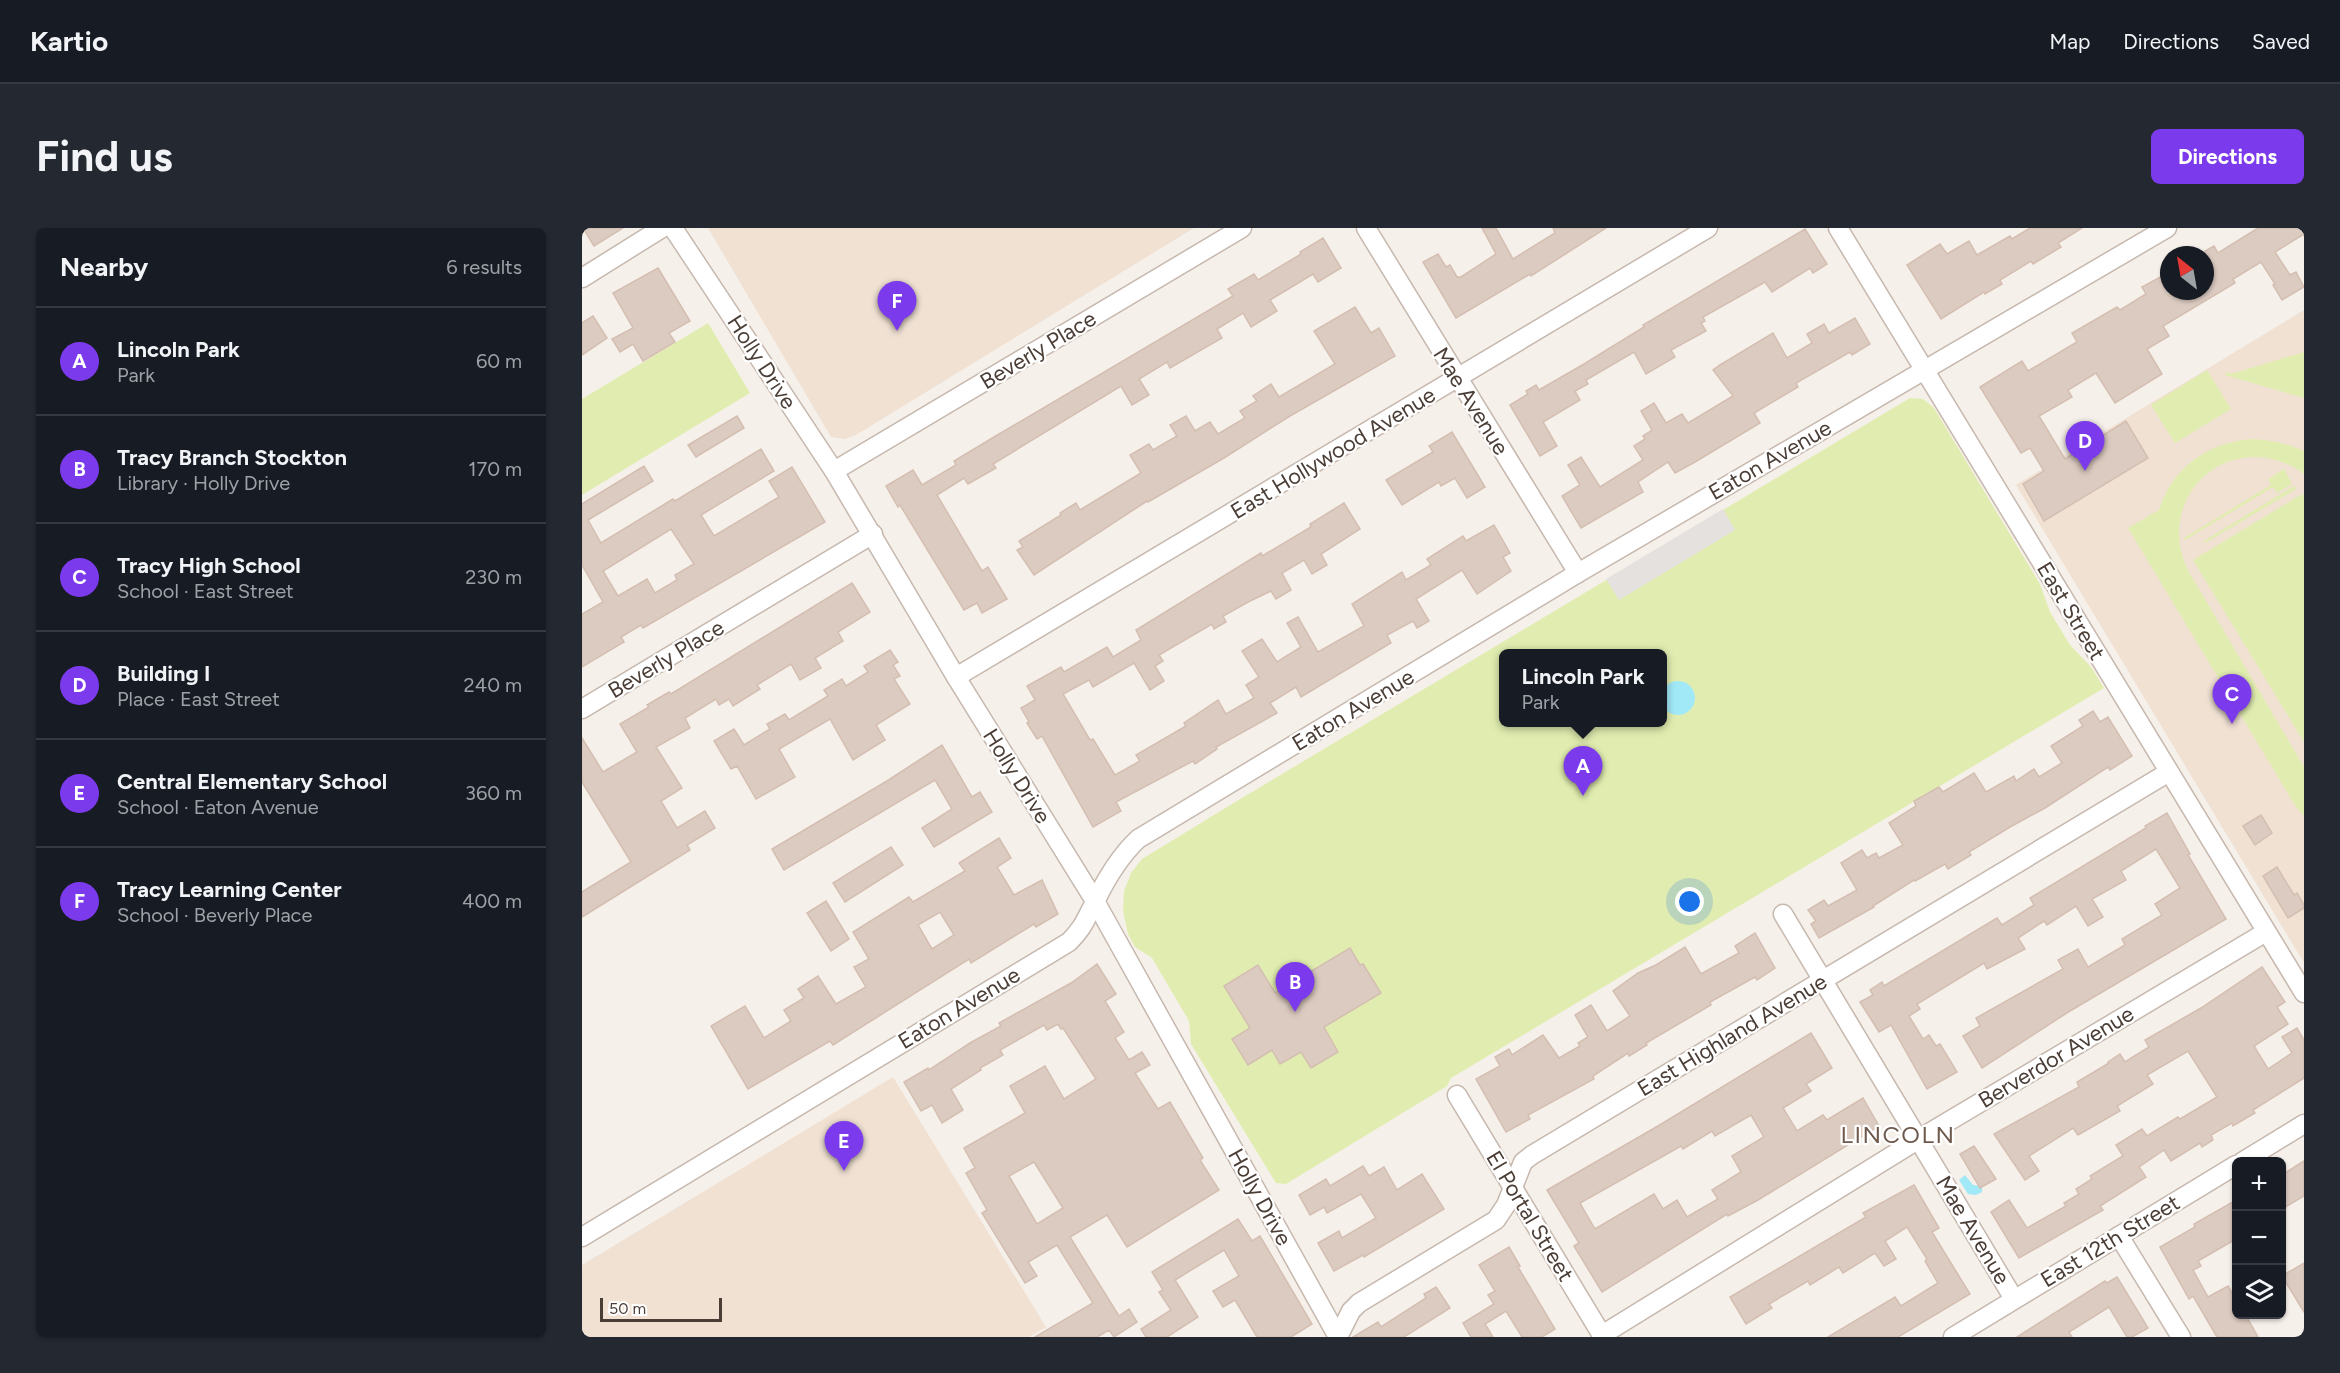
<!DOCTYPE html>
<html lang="en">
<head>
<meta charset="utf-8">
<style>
	:root { --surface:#171b24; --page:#242831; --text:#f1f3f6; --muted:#9ea1a6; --line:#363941; --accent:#7c3aed }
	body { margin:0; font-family:Figtree,sans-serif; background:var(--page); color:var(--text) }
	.controls { position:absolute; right:18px; bottom:18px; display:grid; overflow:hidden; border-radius:9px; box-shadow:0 2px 4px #0004 }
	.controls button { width:54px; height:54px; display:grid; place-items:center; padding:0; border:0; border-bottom:2px solid var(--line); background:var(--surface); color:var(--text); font:30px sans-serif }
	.compass { position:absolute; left:1578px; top:18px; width:54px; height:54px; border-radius:50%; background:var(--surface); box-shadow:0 2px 4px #0004; rotate:329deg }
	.scale { position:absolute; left:18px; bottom:15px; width:122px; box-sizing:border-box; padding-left:6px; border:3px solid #4b3e37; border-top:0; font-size:16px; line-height:21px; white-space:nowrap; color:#4b3e37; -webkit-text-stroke:4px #fff; paint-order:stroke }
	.you { position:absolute; left:1108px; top:674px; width:21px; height:21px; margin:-15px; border:4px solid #fff; border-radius:50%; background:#1a73e8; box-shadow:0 0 0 9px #1a73e833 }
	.badge { display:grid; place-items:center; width:39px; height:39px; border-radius:50%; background:var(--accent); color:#fff; font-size:20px; font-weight:700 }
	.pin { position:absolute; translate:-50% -50px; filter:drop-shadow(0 2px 3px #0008) }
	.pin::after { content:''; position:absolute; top:32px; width:21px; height:18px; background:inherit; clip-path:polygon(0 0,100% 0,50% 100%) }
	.popup { position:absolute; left:917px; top:421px; width:168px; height:78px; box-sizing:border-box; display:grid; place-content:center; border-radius:9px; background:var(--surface); filter:drop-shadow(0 2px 4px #0005); font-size:20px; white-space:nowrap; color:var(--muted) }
	.popup b { font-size:22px; color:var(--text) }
	.popup::after { content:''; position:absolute; left:50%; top:100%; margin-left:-12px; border:12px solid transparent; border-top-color:var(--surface) }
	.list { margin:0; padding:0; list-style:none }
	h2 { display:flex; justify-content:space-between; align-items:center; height:78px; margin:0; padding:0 24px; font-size:26px }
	h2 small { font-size:20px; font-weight:400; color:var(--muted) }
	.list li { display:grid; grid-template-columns:39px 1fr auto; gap:18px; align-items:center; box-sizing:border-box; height:108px; padding:0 24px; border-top:2px solid var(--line) }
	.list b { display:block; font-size:22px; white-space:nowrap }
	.list p { margin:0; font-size:20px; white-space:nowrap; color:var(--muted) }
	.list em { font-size:20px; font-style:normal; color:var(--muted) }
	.icon { flex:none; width:33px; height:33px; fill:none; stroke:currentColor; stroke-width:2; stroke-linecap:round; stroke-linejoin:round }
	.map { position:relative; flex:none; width:1722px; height:1109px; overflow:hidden; border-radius:9px }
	header { display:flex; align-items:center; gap:36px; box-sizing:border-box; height:84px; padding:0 30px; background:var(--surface); border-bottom:2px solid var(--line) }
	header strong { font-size:28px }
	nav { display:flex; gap:33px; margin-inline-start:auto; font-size:21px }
	.intro { display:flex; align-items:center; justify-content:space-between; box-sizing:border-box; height:144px; padding:0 36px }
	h1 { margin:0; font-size:42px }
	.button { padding:15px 27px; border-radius:9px; background:var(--accent); color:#fff; font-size:21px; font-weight:700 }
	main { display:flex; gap:36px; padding:0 36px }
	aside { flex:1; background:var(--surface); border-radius:9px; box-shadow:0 2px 4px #0004 }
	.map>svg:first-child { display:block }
	.education { fill:#f0e1d3 }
	.green { fill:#e1edb0; fill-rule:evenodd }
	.parking { fill:#e5e1df }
	.water { fill:#a2e9f7 }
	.building { fill:#dccbc1; stroke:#d4beb1; stroke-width:1.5; fill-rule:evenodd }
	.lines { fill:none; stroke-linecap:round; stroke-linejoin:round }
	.minor-casing { stroke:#c6b8ae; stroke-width:21 }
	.minor { stroke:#fff; stroke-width:18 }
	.labels { text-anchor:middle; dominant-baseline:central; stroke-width:4.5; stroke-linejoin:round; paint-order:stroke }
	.street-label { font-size:22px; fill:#4b3e37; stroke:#fff }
	.neighbourhood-label { font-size:24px; letter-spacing:1.5px; fill:#6f594d; stroke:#fff }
</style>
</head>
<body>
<header>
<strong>Kartio</strong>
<nav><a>Map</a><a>Directions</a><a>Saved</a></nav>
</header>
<div class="intro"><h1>Find us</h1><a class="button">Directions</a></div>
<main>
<aside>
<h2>Nearby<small>6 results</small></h2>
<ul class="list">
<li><span class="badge">A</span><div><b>Lincoln Park</b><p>Park</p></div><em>60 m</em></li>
<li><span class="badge">B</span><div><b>Tracy Branch Stockton</b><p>Library · Holly Drive</p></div><em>170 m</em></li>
<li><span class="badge">C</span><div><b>Tracy High School</b><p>School · East Street</p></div><em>230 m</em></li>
<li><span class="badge">D</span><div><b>Building I</b><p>Place · East Street</p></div><em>240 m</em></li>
<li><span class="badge">E</span><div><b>Central Elementary School</b><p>School · Eaton Avenue</p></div><em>360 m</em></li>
<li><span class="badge">F</span><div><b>Tracy Learning Center</b><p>School · Beverly Place</p></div><em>400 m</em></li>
</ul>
</aside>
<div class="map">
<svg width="1722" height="1109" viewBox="0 0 1722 1109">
	<rect width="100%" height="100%" fill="#f6f0ea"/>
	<g class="education">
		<path d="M126 0H612L274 207 263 211 249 209Z"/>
		<path d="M1722 82V735L1434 257Z"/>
		<path d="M311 849 464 1099 447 1109H0V1037Z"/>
	</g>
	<g class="green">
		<path d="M126 95 168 165 0 267V171Z"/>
		<path d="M1722 124V170L1643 147 1645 144 1649 146Z"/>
		<path d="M1625 142 1649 181 1593 215 1569 177Z"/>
		<path d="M1328 170 1341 171 1352 180 1458 356 1468 384 1488 417 1509 439 1522 460 869 850 865 858 704 956 694 955 609 816 607 793 570 730 553 719 546 706 541 683 542 663 549 645 560 631 645 579ZM922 426H1080V494H922Z"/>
		<path d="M1669 211C1689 212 1704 215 1722 223V246C1652 195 1568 267 1607 344L1722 539V588L1714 579 1546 300 1577 282C1591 239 1625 215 1669 211Z"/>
		<path d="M1702 241 1710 256 1695 265 1691 259 1603 312 1602 310 1689 257 1686 251Z"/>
		<path d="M1712 258 1714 261 1623 315 1622 313Z"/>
		<path d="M1720 266 1722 268V514L1611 332Z"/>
	</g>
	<path class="parking" d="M1141 281 1153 302 1037 372 1024 351Z"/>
	<g class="water">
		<circle cx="1096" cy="470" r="17"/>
		<path d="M1383 947 1391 957 1400 958V964L1394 967 1386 966 1377 952Z"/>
	</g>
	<g class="building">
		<path d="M1 0H41L12 18Z"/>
		<path d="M900 0H914L931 31 973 5 971 0H1024L949 48 948 46 874 90 841 34 856 26 864 39 868 37 875 49H879L914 26Z"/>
		<path d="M1448 0H1500L1476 15 1479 19 1451 36 1449 33 1418 52 1420 56 1403 66 1402 64 1359 91 1325 37 1358 16 1365 26 1387 13 1395 27 1428 8 1430 11Z"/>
		<path d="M1676 0H1722V6L1693 24 1708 47 1714 44 1722 59 1700 72 1691 57 1693 56 1679 34 1651 51 1653 55 1581 98 1587 108 1565 121 1580 146 1533 175 1514 145 1486 162 1490 169 1457 188 1483 231 1544 193 1566 230 1462 293 1441 256 1462 243 1448 220 1439 225 1398 159 1440 133 1446 143 1495 114 1490 105 1535 79 1538 82 1564 66 1560 59 1580 48 1587 63H1623V23L1632 18 1636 25Z"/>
		<path d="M1223 1 1245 36 1231 45 1228 40 1190 64 1183 54 1121 89 1123 93 1119 95 1124 103 1089 122 1093 129 1064 146 1052 124 1004 152 1006 156 993 163 998 172 961 194 975 218 958 228 928 177 946 166 944 163 954 157 957 162 1002 136 1062 99 1061 97Z"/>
		<path d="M741 10 759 40 736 54 731 46 688 72 695 83 669 99 661 85 635 101 640 110 588 140 585 134 557 151 567 167 550 177 539 158 411 236 414 240 386 256 382 250 355 267 400 343 406 339 425 371 400 385 395 375 382 382 318 277 316 279 304 258 331 242 340 257 374 237 372 233 412 209 651 68 646 61 672 46 676 52 719 26 718 24Z"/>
		<path d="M76 40 108 93 87 105 93 114 61 133 51 116 38 124 30 111 51 100 31 65Z"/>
		<path d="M773 79 789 105 797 100 813 128 708 188 642 230 566 274 565 273 452 347 435 322 441 319 437 313 479 287 478 285 494 275 498 282 559 245 548 227 567 216 571 222 595 208 588 197 604 188 613 203 628 194 636 206 663 190 658 183 675 173 671 168 689 156 697 169 753 136 732 103Z"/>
		<path d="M11 88 25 110 0 127V95Z"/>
		<path d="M1273 90 1288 116 1270 127 1268 124 1214 155 1216 159 1172 185 1178 195 1113 234 1093 245 1086 234 1056 254 1061 264 999 300 980 268 998 257 986 237 999 229 1018 259 1061 232 1052 218 1063 211 1061 208 1070 202 1059 183 1072 175 1084 195 1100 186 1106 195 1151 168 1131 142 1138 137 1191 105 1205 130 1230 115 1225 106 1242 96 1247 105Z"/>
		<path d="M155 188 162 200 114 229 106 217Z"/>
		<path d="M870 204 903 259 885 270 873 250 859 258 857 254 820 277 804 252 851 224 847 218Z"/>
		<path d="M179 221 192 243 119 287 132 308 197 269 187 253 210 239 243 294 61 400 59 397 39 409 42 414 0 439V386L21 374 0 337V276L62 238 71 253 6 292 19 315 91 271 93 273ZM89 301 112 336 93 347 95 352 73 365 65 351 36 368 21 343Z"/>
		<path d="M762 275 778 301 739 326 745 337 730 346 722 332 700 345 709 362 694 371 689 363 668 373 641 388 644 394 632 401 630 396 577 427 581 433 573 438 582 453 568 462 552 435 511 459 507 452 481 466 508 512 511 511 533 547 558 533 554 527 604 498 602 495 636 472 644 486 672 470 664 457 677 449 660 423 680 411 695 434 719 419 705 395 716 389 736 424 782 398 770 376 820 344 824 352 849 337 845 331 881 308 884 313 912 297 928 325 921 329 929 343 895 366 880 342 834 371 847 393 835 400 831 393 805 407 809 415 719 469 714 459 688 475 695 485 634 519 635 521 613 536 611 533 534 574 539 583 511 599 460 508 455 511 445 495 447 494 439 480 453 472 445 458 479 439 482 444 525 419 531 429 559 412 554 402 679 325 680 328 729 299 728 296Z"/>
		<path d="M270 355 288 384 256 404 261 413 233 430 239 440 218 452 209 436 175 457 178 461 151 478 147 471 137 477 134 471 103 490 108 500 74 519 100 560 79 573 95 600 123 583 133 600 105 617 108 622 0 689V664L49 634 0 554V510L21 544 55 524 38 496 67 479 65 477 87 464 89 466Z"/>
		<path d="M308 422 316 434 311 437 318 448 312 451 328 476 294 497 303 512 271 532 248 491 197 521 213 549 174 571 155 538 149 541 132 513 152 501 162 517 188 501 185 496 203 486 207 492 246 468 242 462 260 451 264 458 286 444 282 438Z"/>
		<path d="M1511 483 1518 494 1526 489 1550 528 1528 542 1526 539 1463 580 1428 599 1387 624 1389 627 1366 641 1363 636 1333 653 1332 652 1291 678 1292 679 1237 710 1229 696 1234 693 1226 682 1242 672 1246 678 1275 662 1259 635 1280 622 1285 630 1294 625 1297 630 1321 617 1307 595 1334 578 1332 573 1357 559 1361 564 1392 545 1404 564 1432 548 1434 553 1452 541 1457 549 1480 535 1469 518 1501 498 1497 492Z"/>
		<path d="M360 517 390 569 398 564 410 584 352 619 340 600 370 581 353 552 202 642 190 621 305 553Z"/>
		<path d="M1585 585 1608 626 1606 627 1644 691 1488 783 1400 840 1381 808 1398 798 1394 790 1481 741 1476 732 1496 721 1506 739 1543 717 1540 711 1580 687 1573 676 1598 660 1574 621 1539 643 1544 652 1510 671 1521 689 1506 698 1494 678 1465 697 1462 693 1436 710 1443 721 1405 741 1402 735 1335 776 1338 781 1327 788 1341 811 1347 807 1354 818 1358 816 1375 844 1345 861 1309 797 1297 804 1278 774 1291 767 1288 762 1300 754 1302 758 1415 690 1420 697 1452 677 1448 670 1564 600 1563 598Z"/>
		<path d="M1679 587 1690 605 1673 617 1661 598Z"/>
		<path d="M417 610 429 630 415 639 432 667 460 652 476 686 454 699 452 696 389 735 387 731 251 817 248 813 166 861 129 798 163 778 182 810 209 793 202 782 222 770 216 761 236 748 254 776 284 759 272 739 287 731 271 704 327 669 331 674 383 643 377 635ZM358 684 372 707 350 721 336 697Z"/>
		<path d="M309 619 321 637 263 674 251 655Z"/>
		<path d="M1695 639 1712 667 1715 665 1722 677V680L1706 690 1681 648Z"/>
		<path d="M244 673 267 711 249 723 225 685Z"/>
		<path d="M1173 705 1193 740 1175 752 1173 749 1128 774 1129 777 1064 815 1065 817 1047 828 1046 825 1011 848 1012 851 946 887 948 891 924 904 894 851 918 838 913 829 927 821 930 827 961 807 977 830 998 818 996 815 1006 809 993 787 1009 777 1025 803 1048 788 1031 763 1056 745 1074 737 1103 719 1119 746 1157 725 1153 718Z"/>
		<path d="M768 720 778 737 781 736 799 765 742 799 756 824 729 840 719 824 698 836 690 822 666 837 650 811 668 800 642 758 676 737 693 765Z"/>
		<path d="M515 736 534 766 523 773 542 804 533 810 547 832 560 824 568 837 553 845 576 881 588 874 621 930 618 932 637 962 545 1019 525 987 488 1009 537 1088 547 1081 555 1094 532 1109 527 1102 515 1109H453L511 1075 475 1017 446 1034 455 1048 443 1055 400 985 405 982 384 945 393 940 382 920 443 885 428 858 463 838 482 871 514 851 481 800 479 801 476 796 465 802 462 797 418 822 421 827 398 840 399 842 369 861 381 882 360 895 350 877 339 883 322 854 346 840 347 842 388 815 419 798 417 795 489 755ZM452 934 481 980 455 996 427 948Z"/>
		<path d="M1680 739 1703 774 1695 779 1706 796 1672 818 1686 841 1710 825 1700 809 1715 800 1722 812V850L1671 882 1673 885 1651 898 1650 895 1629 907 1631 912 1620 919 1618 915 1589 933 1582 922 1557 939 1564 949 1518 978 1521 982 1437 1030 1409 984 1427 972 1445 1000 1484 978 1482 975 1497 966 1494 961 1510 951 1508 948 1541 928 1534 917 1560 901 1565 908 1596 889 1598 891 1635 869 1606 823 1565 847 1571 856 1535 878 1538 883 1496 907 1491 900 1447 928 1457 943 1443 952 1412 906 1497 859 1495 854 1527 835 1526 834 1538 826 1543 834 1567 819 1563 812 1619 780Z"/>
		<path d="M1229 805 1250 840 1224 856 1229 863 1201 880 1215 903 1241 887 1245 892 1281 870 1297 898 1176 972 1146 988 1145 986 1020 1064 992 1018 997 1015 965 962 1076 898ZM1169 887 1182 909 1150 928 1159 944 1130 962 1136 971 1105 989 1095 972 1081 981 1072 966 1013 1001 998 975 1099 918 1101 921 1130 903 1133 908Z"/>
		<path d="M1392 918 1414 951 1398 960 1378 926Z"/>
		<path d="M1722 933V968L1700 981V947Z"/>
		<path d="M781 938 787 948 802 939 815 962 840 946 862 981 782 1029 781 1027 752 1043 736 1015 757 1003 760 1010 794 990 779 966 745 985 742 979 728 987 717 967 744 951 748 958Z"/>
		<path d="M1332 957 1357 1000 1350 1004 1388 1066 1316 1109H1246L1313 1069 1319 1078 1356 1055 1343 1033 1345 1031 1325 999 1303 1013 1314 1031 1302 1038 1293 1025 1261 1045 1257 1039 1228 1057 1226 1053 1187 1076 1190 1080 1164 1096 1148 1069 1284 989 1281 985Z"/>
		<path d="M1654 972V1011L1616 1033 1619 1038 1611 1042 1626 1069 1646 1058 1654 1072V1086H1663L1676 1109H1635L1611 1068 1607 1071 1578 1019 1613 999 1612 996Z"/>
		<path d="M656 991 670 1013 678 1008 730 1096 709 1109H675L653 1072 641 1079 631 1063 657 1048 642 1022 593 1052 616 1089 585 1109H564L559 1101 589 1082 577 1064 581 1062 570 1044Z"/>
		<path d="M927 1019 938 1038 936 1039 973 1101 960 1109H940L924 1083 903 1096 911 1109H889L881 1095 912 1076 906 1067 913 1063 897 1037Z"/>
		<path d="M1722 1035V1084L1700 1048Z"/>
		<path d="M1535 1049 1566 1100 1550 1109H1545L1527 1079 1487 1104 1490 1109H1435L1523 1053 1525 1055Z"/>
		<path d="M854 1059 868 1080 822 1109H771L796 1094 799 1099 844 1070 842 1066Z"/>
	</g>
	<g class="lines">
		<defs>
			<g id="minor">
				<path d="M91 0 252 243 374 449 513 673 756 1109"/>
				<path d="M784 0 996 345"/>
				<path d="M1256 0 1722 765"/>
				<path d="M0 50 80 0"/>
				<path d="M252 243 660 0"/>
				<path d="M374 449 1126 0"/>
				<path d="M0 481 291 306"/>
				<path d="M1201 686 1432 1071"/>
				<path d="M875 867 1021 1109"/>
				<path d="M1660 934 1722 896"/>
				<path d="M1537 1008 1599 1109"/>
				<path d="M0 1009 487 714C502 699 503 692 513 674 524 651 537 629 556 611L996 345 1585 0"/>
				<path d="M1020 1107 1337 911 1684 704"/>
				<path d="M756 1109 769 1083 777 1075 914 992 924 977 941 934 950 927 1587 544"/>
				<path d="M1371 1109 1654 937"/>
			</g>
		</defs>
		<use href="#minor" class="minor-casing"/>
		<use href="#minor" class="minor"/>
	</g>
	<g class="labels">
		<g class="street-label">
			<text transform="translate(456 122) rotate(-31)">Beverly Place</text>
			<text transform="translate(180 134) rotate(57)">Holly Drive</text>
			<text transform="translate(889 173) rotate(58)">Mae Avenue</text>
			<text transform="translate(751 225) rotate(-31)">East Hollywood Avenue</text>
			<text transform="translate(1188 232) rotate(-30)">Eaton Avenue</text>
			<text transform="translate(1489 383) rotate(59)">East Street</text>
			<text transform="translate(84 431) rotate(-31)">Beverly Place</text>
			<text transform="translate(771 482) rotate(-31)">Eaton Avenue</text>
			<text transform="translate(435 548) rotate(58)">Holly Drive</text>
			<text transform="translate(377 780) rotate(-31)">Eaton Avenue</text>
			<text transform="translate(1150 807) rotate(-31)">East Highland Avenue</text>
			<text transform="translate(1474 829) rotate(-31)">Berverdor Avenue</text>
			<text transform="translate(678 969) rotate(61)">Holly Drive</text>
			<text transform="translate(948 988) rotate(59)">El Portal Street</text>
			<text transform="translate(1391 1002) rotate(59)">Mae Avenue</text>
			<text transform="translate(1528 1013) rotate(-31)">East 12th Street</text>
		</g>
		<g class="neighbourhood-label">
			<text x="1316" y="906">LINCOLN</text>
		</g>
	</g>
</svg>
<div class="controls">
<button>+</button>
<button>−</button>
<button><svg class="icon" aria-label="layers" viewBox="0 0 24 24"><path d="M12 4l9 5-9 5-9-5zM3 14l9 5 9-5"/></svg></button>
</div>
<svg class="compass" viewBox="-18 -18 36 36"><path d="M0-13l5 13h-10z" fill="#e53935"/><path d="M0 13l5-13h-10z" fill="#9ea1a6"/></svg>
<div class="scale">50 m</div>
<div class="you"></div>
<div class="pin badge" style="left:1001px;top:568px">A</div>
<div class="popup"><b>Lincoln Park</b>Park</div>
<div class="pin badge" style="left:713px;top:784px">B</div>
<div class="pin badge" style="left:1650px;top:496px">C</div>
<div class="pin badge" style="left:1503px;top:243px">D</div>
<div class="pin badge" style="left:262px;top:943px">E</div>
<div class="pin badge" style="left:315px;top:103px">F</div>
</div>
</main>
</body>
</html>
